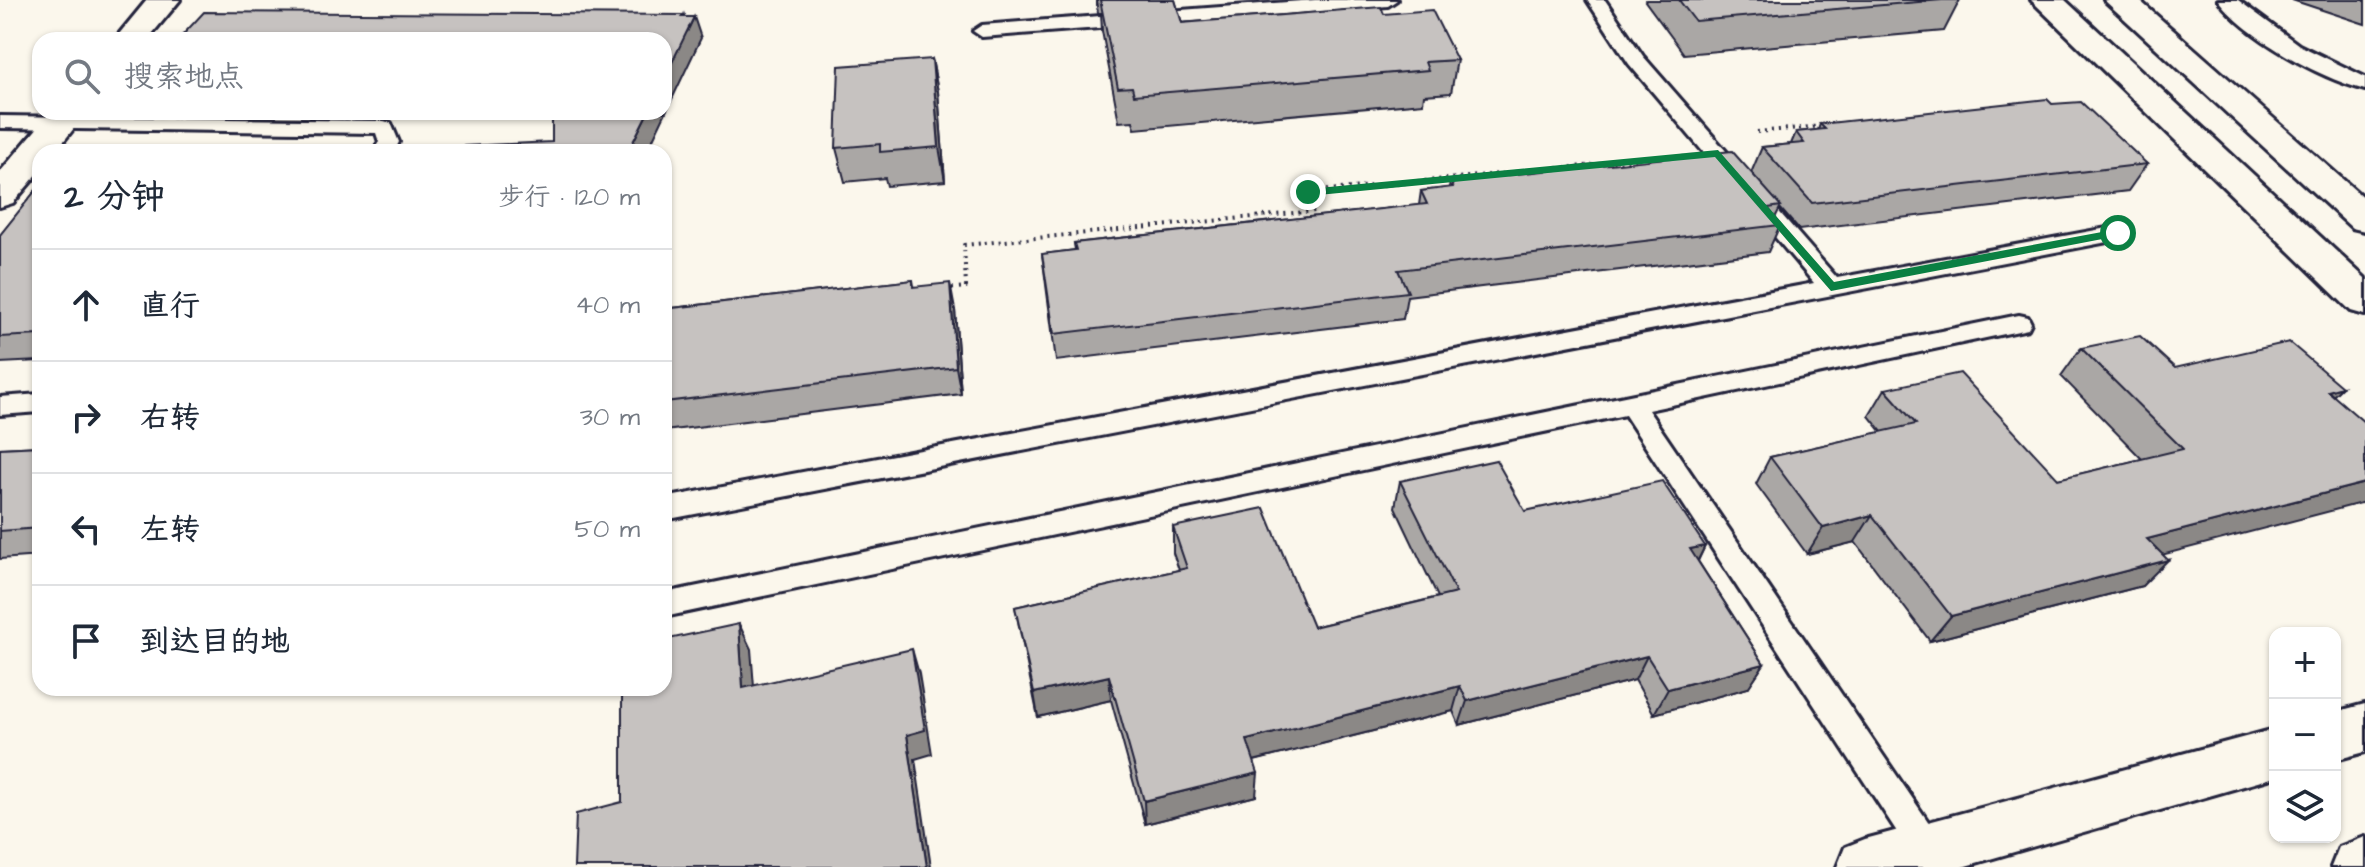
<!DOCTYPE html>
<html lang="zh">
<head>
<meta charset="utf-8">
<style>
	:root { --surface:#fff; --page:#f2f2f3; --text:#1f2937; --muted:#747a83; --line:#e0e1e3 }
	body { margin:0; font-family:"Architects Daughter","LXGW WenKai TC",sans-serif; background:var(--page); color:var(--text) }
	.controls { position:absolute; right:24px; bottom:24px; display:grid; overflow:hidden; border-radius:16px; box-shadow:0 2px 6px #0004 }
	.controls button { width:72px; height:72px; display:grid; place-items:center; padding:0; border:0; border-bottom:2px solid var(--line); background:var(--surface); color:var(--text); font:40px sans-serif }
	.stop { position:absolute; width:24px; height:24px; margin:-18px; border:6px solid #0b8043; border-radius:50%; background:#fff }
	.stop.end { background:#0b8043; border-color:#fff; box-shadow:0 2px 8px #0008 }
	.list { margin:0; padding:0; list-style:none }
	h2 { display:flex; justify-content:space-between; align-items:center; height:104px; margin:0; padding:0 32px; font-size:34px }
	h2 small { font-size:26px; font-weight:400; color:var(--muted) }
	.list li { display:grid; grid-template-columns:52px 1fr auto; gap:24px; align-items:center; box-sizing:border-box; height:112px; padding:0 32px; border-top:2px solid var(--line) }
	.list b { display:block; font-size:30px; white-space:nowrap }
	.list em { font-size:26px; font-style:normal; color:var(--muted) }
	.icon { flex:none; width:44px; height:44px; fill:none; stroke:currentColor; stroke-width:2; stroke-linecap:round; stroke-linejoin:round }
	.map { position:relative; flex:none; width:2365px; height:867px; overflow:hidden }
	.search { position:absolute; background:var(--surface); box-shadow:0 2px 6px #0004; left:32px; top:32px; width:640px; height:88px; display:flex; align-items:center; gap:20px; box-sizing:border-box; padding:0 28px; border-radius:24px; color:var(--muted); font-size:30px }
	.panel { position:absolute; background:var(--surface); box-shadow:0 2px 6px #0004; left:32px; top:144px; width:640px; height:552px; border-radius:24px }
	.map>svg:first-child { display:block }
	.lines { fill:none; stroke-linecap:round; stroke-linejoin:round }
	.service-casing { stroke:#22223b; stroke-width:6 }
	.minor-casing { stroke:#22223b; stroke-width:6 }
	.tertiary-casing { stroke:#22223b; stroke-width:6 }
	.path { stroke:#22223b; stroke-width:4; stroke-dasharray:2 5; stroke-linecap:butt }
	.service { fill:#fbf7ec; fill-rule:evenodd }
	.minor { fill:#fbf7ec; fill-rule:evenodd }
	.tertiary { fill:#fbf7ec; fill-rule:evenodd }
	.wall { fill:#aaa7a5; stroke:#22223b; stroke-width:2 }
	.shaded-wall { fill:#8b8886; stroke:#22223b; stroke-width:2 }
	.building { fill:#c6c2c0; stroke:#22223b; stroke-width:2 }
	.route { fill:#0b8043 }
</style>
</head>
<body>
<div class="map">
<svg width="2365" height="867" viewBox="0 0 2365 867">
	<rect width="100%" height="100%" fill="#fbf7ec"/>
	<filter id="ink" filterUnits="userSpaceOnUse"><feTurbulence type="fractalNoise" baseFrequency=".0125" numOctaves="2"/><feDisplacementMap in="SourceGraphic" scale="16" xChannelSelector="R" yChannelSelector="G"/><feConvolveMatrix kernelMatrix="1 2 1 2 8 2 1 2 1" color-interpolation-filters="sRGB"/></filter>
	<g filter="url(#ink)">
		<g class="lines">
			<defs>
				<g id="service">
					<path d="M1315 0H1397L1388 6 982 37 973 31 982 25Z"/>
					<path d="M1587 0H1605L1643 56 1837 278 2118 226 2126 228 2129 233 2126 238 2118 240 664 520V498L1814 283 1629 64Z"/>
					<path d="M2218 0H2238L2299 45 2365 77V90C2319 78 2247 38 2218 0Z"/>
					<path d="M0 116 384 121 391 123 399 142 394 152H372L379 142 376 133 0 128Z"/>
					<path d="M2019 315 2028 317 2031 323 2028 329 1648 410 1940 839 1945 850 1940 861 1928 866 1916 861 1625 415 664 617V593Z"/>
					<path d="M40 394V412L0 415V397Z"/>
				</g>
				<g id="minor">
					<path d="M147 0H180L147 40H114Z"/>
					<path d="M51 112H87L55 152H40V171L13 203 0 207V172Z"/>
				</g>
				<g id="tertiary">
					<path d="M2031 0H2065L2365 278V315L2351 311Z"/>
					<path d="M2104 0H2139L2365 199V231L2352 228Z"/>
					<path d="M2365 704V752L2335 760V712Z"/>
					<path d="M2275 729V777L1962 867H1837L1845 847 1865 839Z"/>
					<path d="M2365 837V867H2331L2339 847Z"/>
				</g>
			</defs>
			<use href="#service" class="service-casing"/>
			<use href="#minor" class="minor-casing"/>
			<use href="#tertiary" class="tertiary-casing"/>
			<g class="path">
				<path d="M1757 132 1822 126"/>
				<path d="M945 289 966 287 964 245 1315 211 1308 192 1637 161"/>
			</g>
			<use href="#service" class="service"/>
			<use href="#minor" class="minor"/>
			<use href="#tertiary" class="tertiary"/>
		</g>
		<g class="wall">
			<path d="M1096 0H1175L1182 23 1384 14 1457 60 1451 93 1424 95 1423 103 1135 129 1133 121 1119 122 1102 31 1101 13H1098Z"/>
			<path d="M1646 0H1960L1944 31 1684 54 1645 1Z"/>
			<path d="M2292 0H2365V24Z"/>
			<path d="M932 59 938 92 945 181 887 186 885 178 845 182 836 148Z"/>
			<path d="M2052 104 2147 164 2128 191 1799 230 1780 208 1775 218 1780 225 1768 252 1407 296 1403 319 1056 361 1042 254 1075 250 1074 243 1419 205 1421 191 1449 188 1450 181 1751 173 1762 147 1791 144 1796 132 1818 130 1820 124Z"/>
			<path d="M40 185V361L0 363V235Z"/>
			<path d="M913 280 914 286 955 310 961 394 664 431V309Z"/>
			<path d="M2081 348 2175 368 2342 387 2163 554 2142 586 1930 641 1855 542 1807 554 1756 484 1770 457 1882 432 1869 416 1885 389 2058 479 2142 459 2061 376Z"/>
			<path d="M40 446V556L0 559V448Z"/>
			<path d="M1400 481 1525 511 1705 546 1698 561 1764 664 1748 688 1654 714 1635 680 1459 725 1453 711 1254 761 1256 796 1145 824 1111 700 1038 717 1015 607 1179 570 1173 553V527L1313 627 1438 597 1395 507Z"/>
		</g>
		<g class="shaded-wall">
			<path d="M684 15 688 30 694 17 701 38 647 152H628L648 112H664V79Z"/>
			<path d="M932 59 938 92 945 181 939 147Z"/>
			<path d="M950 283 955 310 961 394 956 367Z"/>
			<path d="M2342 387 2315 414 2328 391Z"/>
			<path d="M2365 483V502L2123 565 2147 539Z"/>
			<path d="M1872 515 1855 542 1807 554 1823 528Z"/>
			<path d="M1705 546 1692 572 1690 549Z"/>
			<path d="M2168 560 2142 586 1930 641 1951 616Z"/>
			<path d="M739 624 751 649 756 712 743 688Z"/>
			<path d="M912 649 919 674 932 754 915 759 931 867H927L907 735Z"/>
			<path d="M1647 656 1635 680 1459 725 1467 701Z"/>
			<path d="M1764 664 1748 688 1654 714 1668 689Z"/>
			<path d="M1109 676 1111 700 1038 717 1034 693Z"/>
			<path d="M1460 686 1453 711 1245 763 1247 740Z"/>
			<path d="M1258 773 1256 796 1145 824 1144 801Z"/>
		</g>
		<g class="building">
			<path d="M1100 0H1175L1182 23 1381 7 1384 14 1432 10 1457 60 1425 62 1428 70 1134 95 1132 87 1118 88Z"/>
			<path d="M1679 0H1942L1695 21Z"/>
			<path d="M204 12 684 15 682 17H694L664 79V40H178Z"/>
			<path d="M932 59 939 147 880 152V144L836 148 839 66Z"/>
			<path d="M2047 99 2052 104 2081 102 2147 164 1812 203 1762 147 1804 143 1796 132 1825 129 1820 124Z"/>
			<path d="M552 112H648L628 152H460L464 146 552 142Z"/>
			<path d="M300 149 298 152H241Z"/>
			<path d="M1732 151 1781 206 1768 208 1780 225 1398 270 1408 292 1054 334 1042 254 1076 250 1074 243 1427 204 1421 191 1453 187 1450 181Z"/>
			<path d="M40 185V335L0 337V235Z"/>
			<path d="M913 280V287L950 283 956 367 664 402V309Z"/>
			<path d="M2140 336 2175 368 2289 342 2342 387 2328 391 2365 423V483L2147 539 2168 560 1951 616 1872 515 1823 528 1770 457 1916 424 1885 389 1960 373 2058 479 2183 449 2081 348Z"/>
			<path d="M40 446V528L0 531V448Z"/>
			<path d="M1496 460 1525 511 1662 481 1705 546 1690 549 1764 664 1668 689 1647 656 1467 701 1460 686 1247 740 1258 773 1144 801 1109 676 1034 693 1015 607 1187 568 1173 527 1264 508 1313 627 1456 593 1400 481Z"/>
			<path d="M739 624 743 688 912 649 925 730 907 735 927 867H574L576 814 622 802V688H664V640Z"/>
		</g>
	</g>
	<path class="route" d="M1718 150 1834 282 2118 229 2124 233 2118 236 1831 291 1715 157 1308 196 1303 192 1308 189Z"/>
</svg>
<div class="controls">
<button>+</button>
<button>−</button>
<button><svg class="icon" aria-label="layers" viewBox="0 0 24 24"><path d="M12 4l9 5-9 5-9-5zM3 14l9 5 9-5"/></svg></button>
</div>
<div class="stop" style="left:2118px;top:233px"></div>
<div class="stop end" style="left:1308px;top:192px"></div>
<div class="search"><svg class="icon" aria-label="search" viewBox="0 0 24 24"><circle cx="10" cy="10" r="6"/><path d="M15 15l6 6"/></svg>搜索地点</div>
<section class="panel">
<h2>2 分钟<small>步行 · 120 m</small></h2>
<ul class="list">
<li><svg class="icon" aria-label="ahead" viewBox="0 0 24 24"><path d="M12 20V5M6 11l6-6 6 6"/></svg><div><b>直行</b></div><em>40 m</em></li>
<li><svg class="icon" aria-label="right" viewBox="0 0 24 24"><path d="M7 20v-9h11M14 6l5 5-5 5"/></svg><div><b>右转</b></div><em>30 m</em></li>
<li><svg class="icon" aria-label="left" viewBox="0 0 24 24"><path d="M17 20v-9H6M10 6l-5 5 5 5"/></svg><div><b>左转</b></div><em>50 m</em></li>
<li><svg class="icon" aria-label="arrive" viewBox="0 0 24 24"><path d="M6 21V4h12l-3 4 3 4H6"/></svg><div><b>到达目的地</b></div></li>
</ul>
</section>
</div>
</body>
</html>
